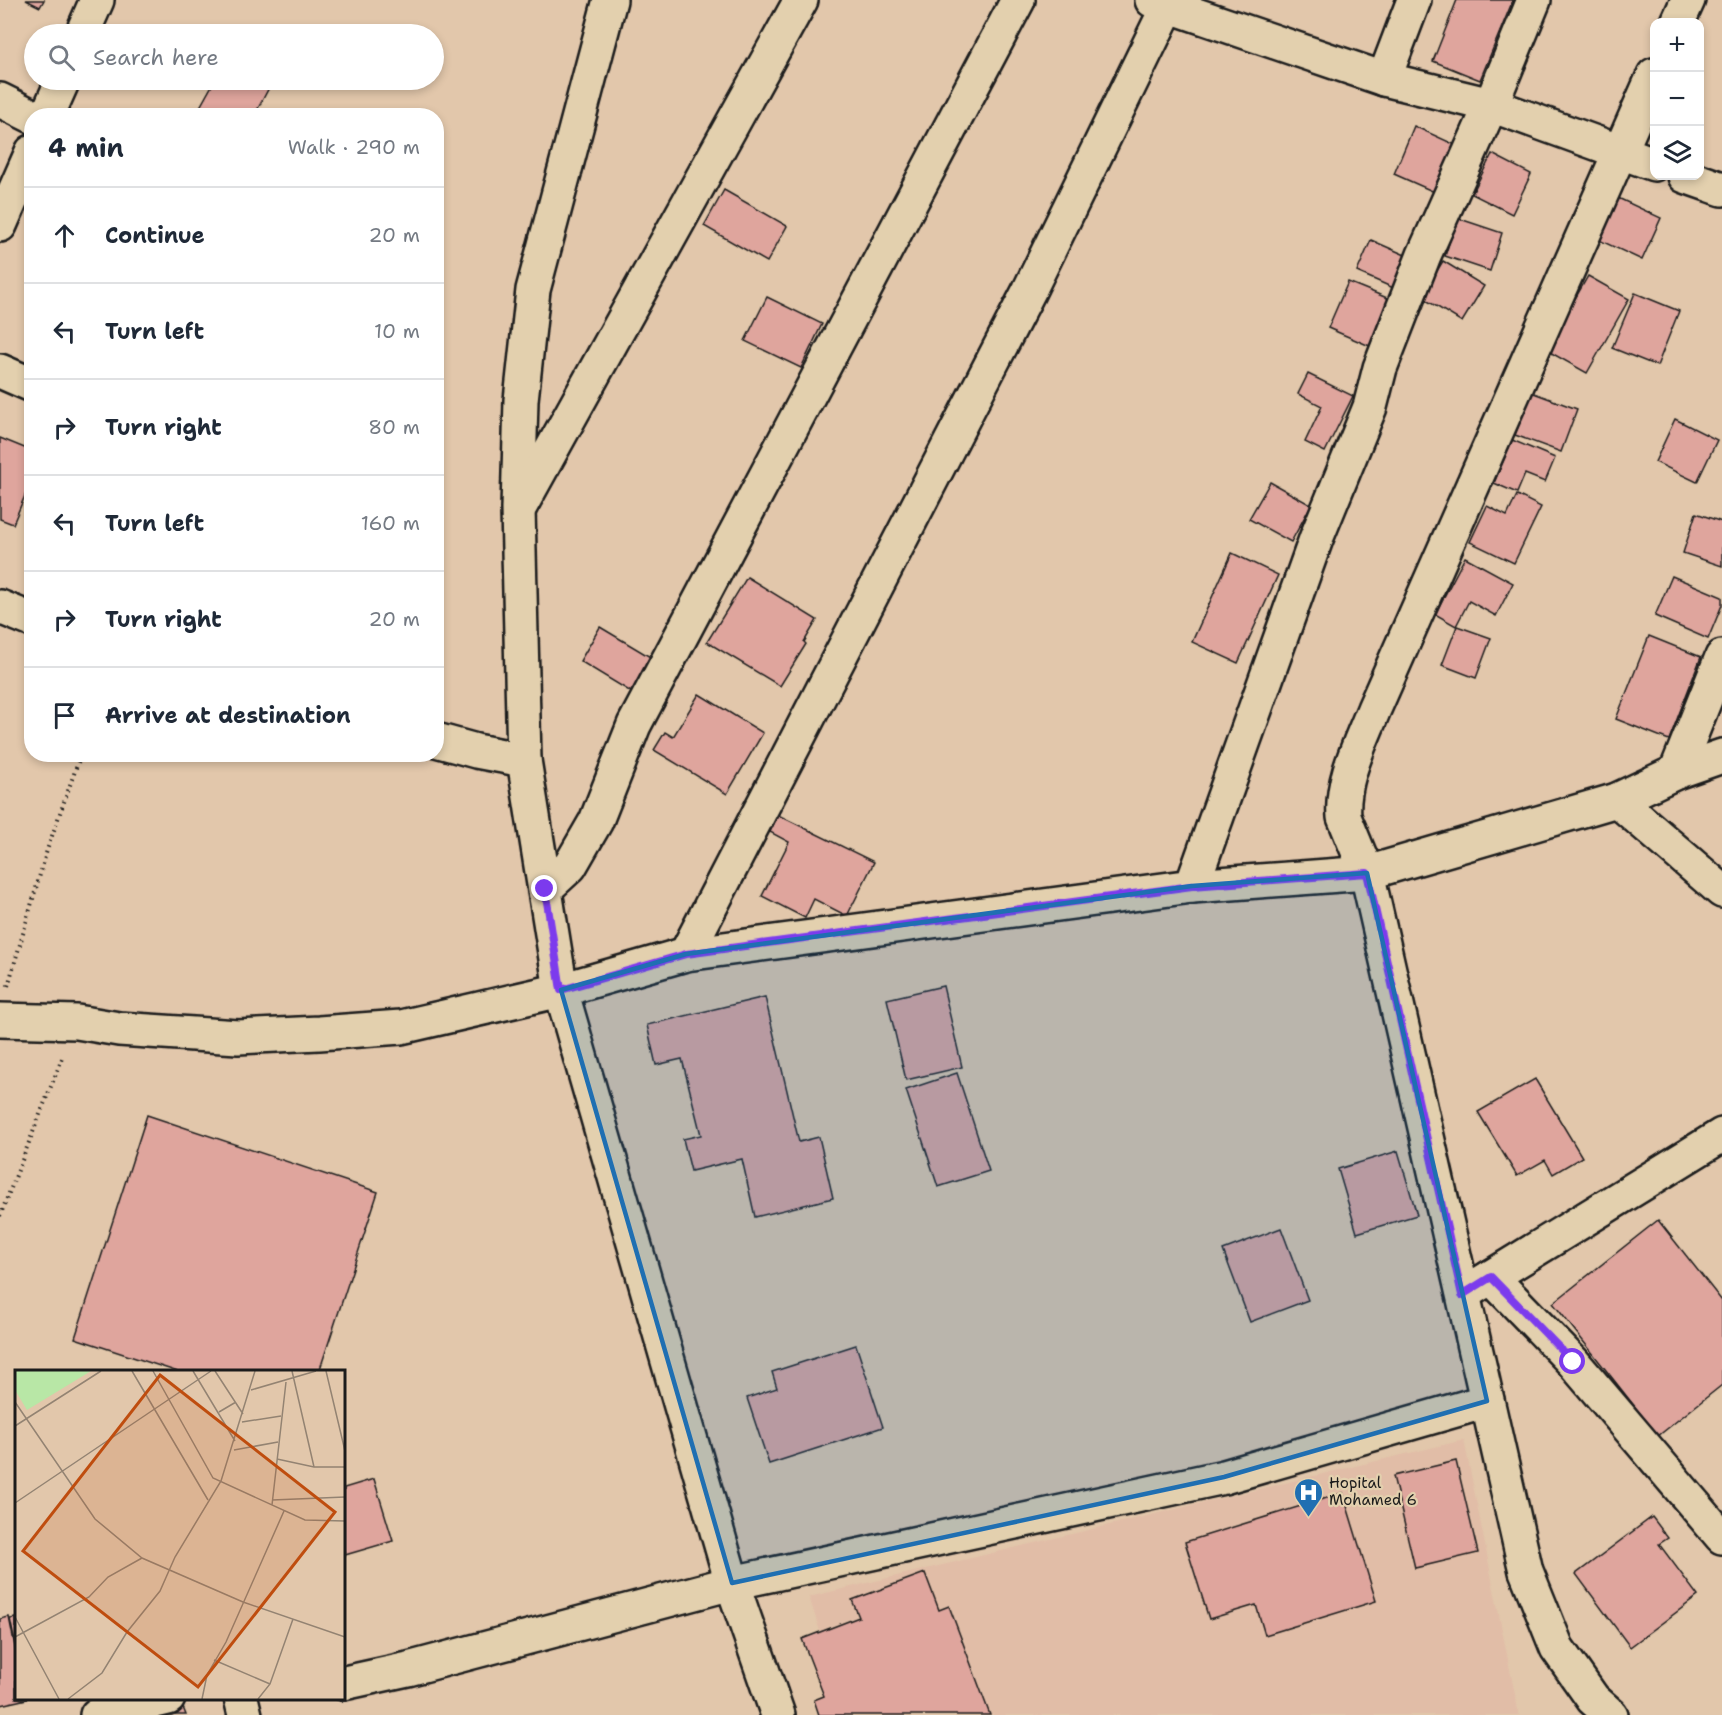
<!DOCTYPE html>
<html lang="en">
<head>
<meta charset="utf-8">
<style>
	:root { --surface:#fff; --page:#f6f6f7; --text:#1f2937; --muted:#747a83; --line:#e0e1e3 }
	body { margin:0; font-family:"Shantell Sans",sans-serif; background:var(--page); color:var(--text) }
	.controls { position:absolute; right:18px; top:18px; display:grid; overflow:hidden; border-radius:12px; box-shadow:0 3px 9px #0003 }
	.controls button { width:54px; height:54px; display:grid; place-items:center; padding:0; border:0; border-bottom:2px solid var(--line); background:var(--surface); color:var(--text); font:30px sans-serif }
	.stop { position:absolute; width:18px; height:18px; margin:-14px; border:4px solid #7c3aed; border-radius:50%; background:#fff }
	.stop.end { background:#7c3aed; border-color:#fff; box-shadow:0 2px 6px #0008 }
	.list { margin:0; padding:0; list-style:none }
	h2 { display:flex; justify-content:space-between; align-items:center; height:78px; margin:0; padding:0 24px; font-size:26px }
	h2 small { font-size:20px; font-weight:400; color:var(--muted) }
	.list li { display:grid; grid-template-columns:39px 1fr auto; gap:18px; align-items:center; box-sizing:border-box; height:96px; padding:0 24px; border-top:2px solid var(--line) }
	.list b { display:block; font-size:22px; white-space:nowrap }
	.list em { font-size:20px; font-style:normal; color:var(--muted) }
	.icon { flex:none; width:33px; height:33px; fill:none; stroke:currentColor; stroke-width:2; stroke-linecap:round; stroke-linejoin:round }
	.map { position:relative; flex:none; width:1722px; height:1715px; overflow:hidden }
	.search { position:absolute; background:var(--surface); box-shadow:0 3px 9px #0003; left:24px; top:24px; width:420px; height:66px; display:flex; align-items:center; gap:15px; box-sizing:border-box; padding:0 21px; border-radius:33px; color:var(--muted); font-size:22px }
	.panel { position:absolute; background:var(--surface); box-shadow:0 3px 9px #0003; left:24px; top:108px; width:420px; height:654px; border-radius:24px }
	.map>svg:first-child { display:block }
	.built { fill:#e1bda7 }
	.building { fill:#dfa59d; stroke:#1c1c1c; stroke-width:1.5 }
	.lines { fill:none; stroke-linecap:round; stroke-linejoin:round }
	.minor-casing { stroke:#1c1c1c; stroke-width:38 }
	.path { stroke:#1c1c1c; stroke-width:4; stroke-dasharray:1.5 4.5; stroke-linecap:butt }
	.minor { stroke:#e3d0ae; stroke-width:33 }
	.route { stroke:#7c3aed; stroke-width:8 }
	.marked { fill:#1f6fb2; fill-opacity:0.2; stroke:#1f6fb2; stroke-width:4.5; stroke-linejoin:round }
	.labels { text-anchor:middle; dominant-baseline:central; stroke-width:4.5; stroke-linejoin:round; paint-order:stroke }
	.poi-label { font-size:15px; fill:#1c1c1c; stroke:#e3d0ae; text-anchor:start }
	.inset-road { fill:none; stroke:#938372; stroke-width:1.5 }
	.view { fill:#bf4d0f; fill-opacity:0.15; stroke:#bf4d0f; stroke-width:3 }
	.inset-edge { fill:none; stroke:#1c1c1c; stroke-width:3 }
</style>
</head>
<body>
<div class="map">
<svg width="1722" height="1715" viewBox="0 0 1722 1715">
	<rect width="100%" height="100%" fill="#e2c7ab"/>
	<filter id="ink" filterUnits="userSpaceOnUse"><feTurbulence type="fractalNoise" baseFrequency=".0167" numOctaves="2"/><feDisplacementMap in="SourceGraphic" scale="12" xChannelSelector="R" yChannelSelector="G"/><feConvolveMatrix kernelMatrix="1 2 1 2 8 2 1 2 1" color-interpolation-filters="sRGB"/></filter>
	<g filter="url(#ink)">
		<path class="built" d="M1464 1440 1519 1715H847L809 1597Z"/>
		<g class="building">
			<path d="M26 0H44L40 7Z"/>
			<path d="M1457 0H1513L1480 80 1433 61Z"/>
			<path d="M215 80H273L254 116H195Z"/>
			<path d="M1414 126 1460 147 1439 194 1394 174Z"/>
			<path d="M1492 154 1531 174 1512 214 1472 194Z"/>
			<path d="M724 190 787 226 767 262 704 226Z"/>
			<path d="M1618 198 1661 218 1642 260 1599 240Z"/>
			<path d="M1457 218 1502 233 1490 271 1445 256Z"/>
			<path d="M1371 240 1412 258 1398 290 1357 272Z"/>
			<path d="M1443 261 1484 286 1462 322 1421 297Z"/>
			<path d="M1588 276 1629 299 1587 373 1546 350Z"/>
			<path d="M1348 282 1392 300 1372 347 1328 328Z"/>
			<path d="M1635 293 1679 311 1657 366 1612 348Z"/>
			<path d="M767 297 822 324 801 368 745 341Z"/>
			<path d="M1308 374 1353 396 1325 452 1305 442 1322 406 1298 394Z"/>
			<path d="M1531 392 1577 409 1561 452 1515 435Z"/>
			<path d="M1675 419 1717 440 1697 482 1655 462Z"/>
			<path d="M0 438 32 451V479L13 524 0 519Z"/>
			<path d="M1512 440 1555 458 1545 482 1525 474 1517 493 1494 483Z"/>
			<path d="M1270 482 1311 505 1291 542 1249 519Z"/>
			<path d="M1517 495 1541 507 1514 563 1470 542 1487 506 1507 516Z"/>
			<path d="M1696 513 1722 522V566L1683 553Z"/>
			<path d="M1232 553 1278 575 1238 663 1192 642Z"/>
			<path d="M1465 557 1513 583 1496 616 1469 601 1456 626 1435 614Z"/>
			<path d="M1672 576 1722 597V605L1708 639 1655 616Z"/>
			<path d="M747 577 817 620 804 642 806 644 780 686 707 642Z"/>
			<path d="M1457 626 1491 638 1476 678 1442 665Z"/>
			<path d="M600 627 652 658 631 692 580 661Z"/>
			<path d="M1649 636 1701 657 1669 740 1616 719Z"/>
			<path d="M699 694 763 733 727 794 654 750 665 732 673 737Z"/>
			<path d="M778 815 874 862 847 916 814 899 805 918 762 896 789 842 770 832Z"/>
			<path d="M943 986 962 1067 906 1080 887 999Z"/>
			<path d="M765 997 799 1142 819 1137 833 1198 755 1217 742 1159 691 1171 683 1139 701 1135 682 1059 656 1065 647 1025Z"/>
			<path d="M957 1073 989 1171 938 1187 906 1090Z"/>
			<path d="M1535 1079 1582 1157 1553 1174 1545 1160 1517 1176 1478 1112Z"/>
			<path d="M147 1115 378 1192 319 1372H178L75 1338Z"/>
			<path d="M1398 1151 1417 1215 1357 1233 1338 1169Z"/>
			<path d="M1658 1220 1722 1301V1385L1658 1436 1553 1303Z"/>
			<path d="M1281 1228 1308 1300 1250 1322 1223 1250Z"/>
			<path d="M856 1345 883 1427 769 1464 747 1398 777 1388 772 1372Z"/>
			<path d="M1456 1461 1478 1553 1415 1568 1393 1476Z"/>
			<path d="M374 1479 393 1541 345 1555 344 1549V1488Z"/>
			<path d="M1343 1493 1376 1601 1265 1635 1256 1605 1209 1619 1185 1542Z"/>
			<path d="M1652 1517 1668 1538 1659 1544 1698 1596 1630 1647 1576 1574Z"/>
			<path d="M925 1573 939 1610 949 1606 990 1715H819L814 1700 824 1696 802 1639 859 1617 852 1600Z"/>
			<path d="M9 1617 16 1652V1698L27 1699 0 1705V1619Z"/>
			<path d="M16 1618V1647L10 1619Z"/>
			<path d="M182 1705 186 1715H145Z"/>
		</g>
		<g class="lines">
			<defs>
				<g id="minor">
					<path d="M610 0 533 290 521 400 518 509 524 760 561 990 732 1583 778 1715"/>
					<path d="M1152 0 1384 79 1491 105 1654 164"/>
					<path d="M1678 22 1688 0"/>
					<path d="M82 34 97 0"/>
					<path d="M1384 79 1414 0"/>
					<path d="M0 100 32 116"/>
					<path d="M47 116 63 80"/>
					<path d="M1685 176 1722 189"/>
					<path d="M0 225 32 152"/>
					<path d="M0 371 32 385"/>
					<path d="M521 505 801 0"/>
					<path d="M0 607 32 620"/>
					<path d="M436 740 476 751 524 760"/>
					<path d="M1676 772 1722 657"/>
					<path d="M1617 800 1722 891"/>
					<path d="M1192 886 1316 539 1370 407 1380 368 1424 255 1491 105 1534 0"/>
					<path d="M545 889 570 866 596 821 634 725 1018 0"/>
					<path d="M686 954 1029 291 1171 0"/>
					<path d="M0 1020 77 1022 119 1029 238 1037 319 1033 401 1027 561 990 686 954 1192 886 1367 873 1617 800 1676 772 1722 756"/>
					<path d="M1491 1277 1573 1362 1722 1537"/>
					<path d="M1473 1288 1722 1135"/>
					<path d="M344 1683 408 1669 732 1583 1224 1477 1487 1401"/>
					<path d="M241 1698 245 1715"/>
					<path d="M97 1715 168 1698"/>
					<path d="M1611 1715 1593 1699 1557 1648 1526 1571 1367 873 1344 817C1341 780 1360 744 1374 709L1654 75"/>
				</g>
			</defs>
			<use href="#minor" class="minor-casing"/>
			<g class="path">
				<path d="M8 986 47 850 81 754"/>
				<path d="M0 1216 63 1056"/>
			</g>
			<use href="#minor" class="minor"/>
		</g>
	</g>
	<g class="lines" filter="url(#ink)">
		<path class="route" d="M545 889 561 990 686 954 1192 886 1367 873 1462 1295 1491 1277 1573 1362"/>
	</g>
	<path class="marked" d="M1367 873 1487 1401 1224 1477 732 1583 561 990 686 954 1192 886Z"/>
	<defs>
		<symbol id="hospital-pin" viewBox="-11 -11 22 30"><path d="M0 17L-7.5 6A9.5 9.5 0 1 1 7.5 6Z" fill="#1f6fb2" stroke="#e3d0ae"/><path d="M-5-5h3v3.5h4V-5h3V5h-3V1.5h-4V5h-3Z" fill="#fff"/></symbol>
	</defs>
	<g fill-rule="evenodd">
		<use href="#hospital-pin" x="1292" y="1476" width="33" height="45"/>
	</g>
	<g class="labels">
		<g class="poi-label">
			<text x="1329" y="1483">Hopital<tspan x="1329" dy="17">Mohamed 6</tspan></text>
		</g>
	</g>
	<g transform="translate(15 1370)">
		<rect width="330" height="330" fill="#e2c7ab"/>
		<path d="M0 1H76L12 40 0 20Z" fill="#b8e7a6"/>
		<path class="inset-road" d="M117 1 193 130M138 1 198 108 290 150 330 151M178 1 220 71M200 1 228 44M277 1 299 97M311 1 330 81M236 20 301 1M0 32 80 149 127 188 228 232 330 267M204 42 221 32M227 52 266 46M0 56 86 1M219 80 263 72M262 89 299 97H330M257 130 330 127M0 133 196 1M257 135 271 12M0 247 44 329M0 267 74 227 93 207 127 188M199 290 255 314M53 329 87 303 112 262 145 221 160 187 206 111 240 1M187 329 192 305 211 272 269 141M243 329 255 314 278 249"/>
		<path class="view" d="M145 5 320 142 183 317 8 181Z"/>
		<rect width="330" height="330" class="inset-edge"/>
	</g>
</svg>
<div class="controls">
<button>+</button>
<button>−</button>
<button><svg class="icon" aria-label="layers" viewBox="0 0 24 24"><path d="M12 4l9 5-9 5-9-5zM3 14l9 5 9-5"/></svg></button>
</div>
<div class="stop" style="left:1573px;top:1362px"></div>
<div class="stop end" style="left:545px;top:889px"></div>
<div class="search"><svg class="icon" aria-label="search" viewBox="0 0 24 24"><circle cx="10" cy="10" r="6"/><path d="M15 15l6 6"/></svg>Search here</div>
<section class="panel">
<h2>4 min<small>Walk · 290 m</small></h2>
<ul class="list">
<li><svg class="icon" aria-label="ahead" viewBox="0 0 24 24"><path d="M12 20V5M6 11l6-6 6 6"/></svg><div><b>Continue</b></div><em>20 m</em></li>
<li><svg class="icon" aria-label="left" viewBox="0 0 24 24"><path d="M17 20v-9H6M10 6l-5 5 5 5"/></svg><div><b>Turn left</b></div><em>10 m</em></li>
<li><svg class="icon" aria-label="right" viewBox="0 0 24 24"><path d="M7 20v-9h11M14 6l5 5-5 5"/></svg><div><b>Turn right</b></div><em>80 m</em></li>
<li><svg class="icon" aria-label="left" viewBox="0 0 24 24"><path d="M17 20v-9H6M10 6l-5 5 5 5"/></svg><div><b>Turn left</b></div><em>160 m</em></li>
<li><svg class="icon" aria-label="right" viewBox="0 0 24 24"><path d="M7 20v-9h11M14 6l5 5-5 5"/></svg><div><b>Turn right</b></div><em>20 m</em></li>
<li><svg class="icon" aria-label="arrive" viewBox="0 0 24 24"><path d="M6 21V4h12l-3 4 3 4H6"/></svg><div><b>Arrive at destination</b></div></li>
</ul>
</section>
</div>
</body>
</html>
